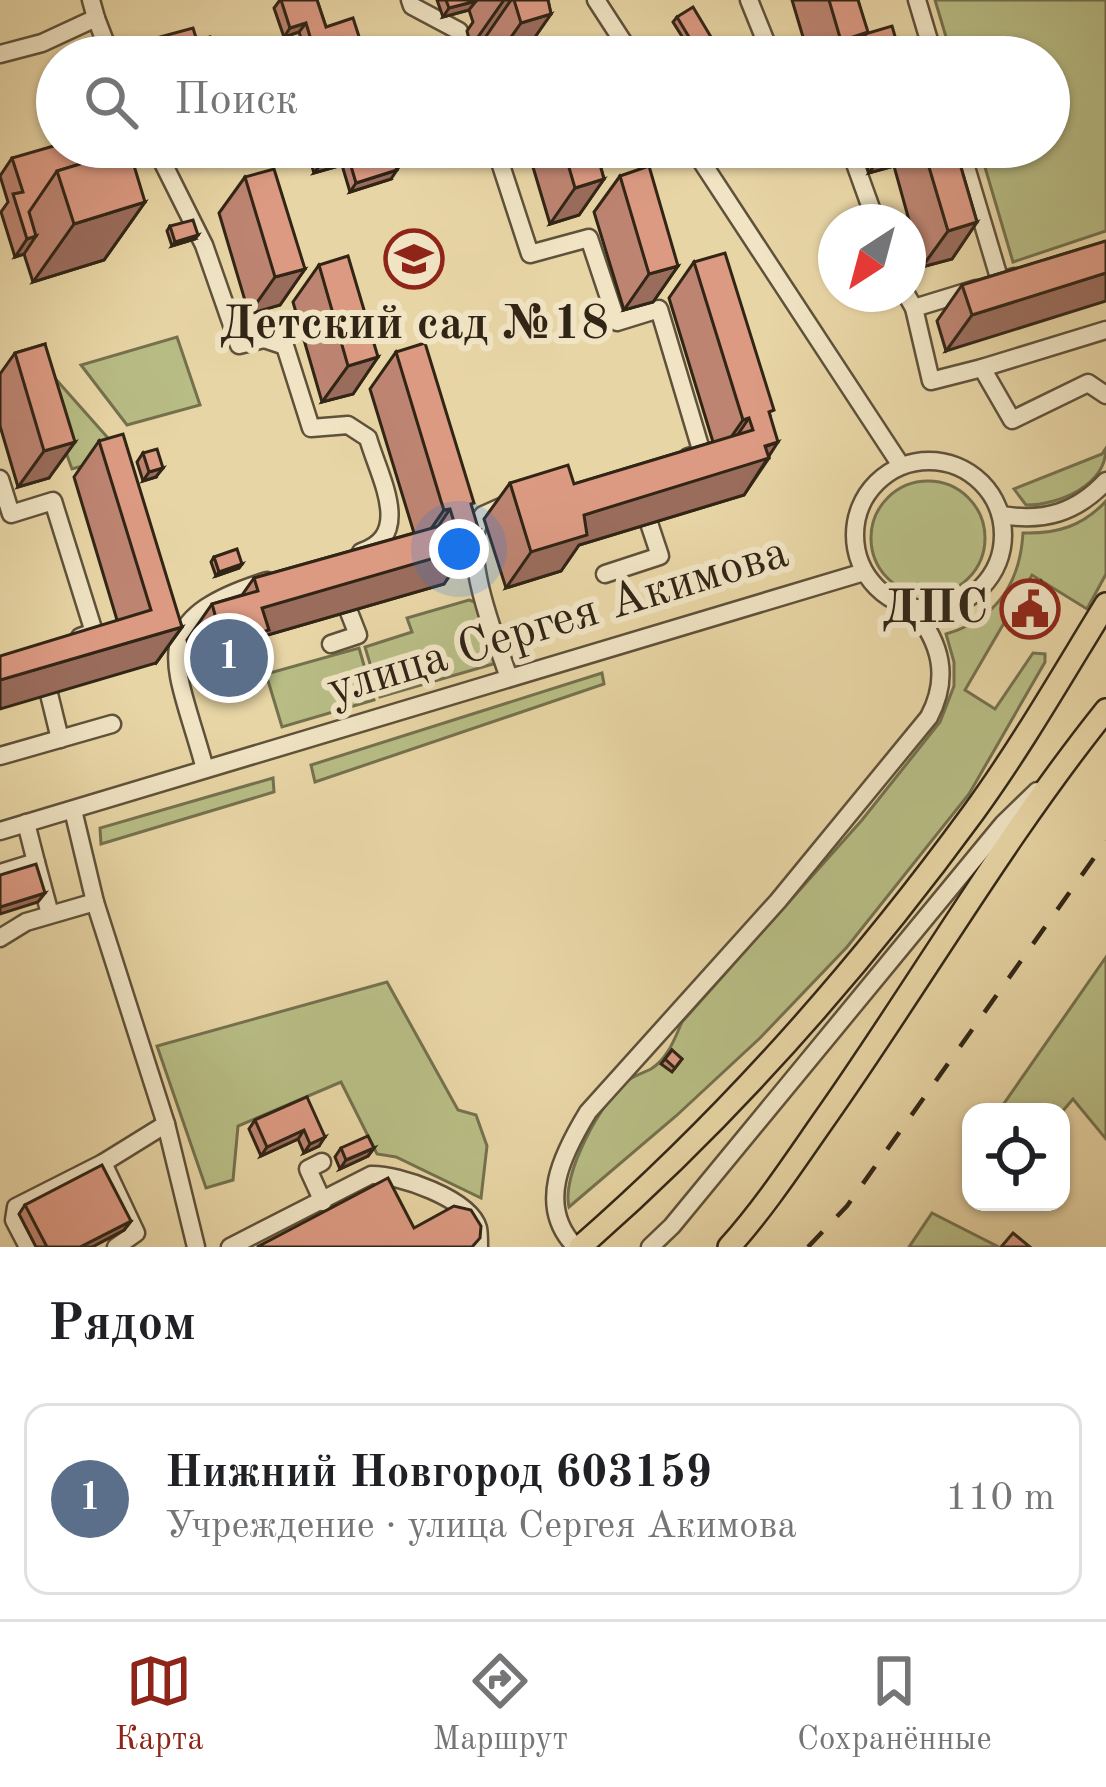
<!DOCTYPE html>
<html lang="ru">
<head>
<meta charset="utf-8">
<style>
	:root { --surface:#fff; --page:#f2f2f2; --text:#202124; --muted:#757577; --line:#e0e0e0; --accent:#8f2418 }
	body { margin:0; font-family:"Old Standard TT",serif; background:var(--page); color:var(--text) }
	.controls { position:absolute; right:36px; bottom:36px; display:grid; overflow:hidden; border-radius:24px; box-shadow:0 3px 9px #0004 }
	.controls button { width:108px; height:108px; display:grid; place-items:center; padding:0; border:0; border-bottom:3px solid var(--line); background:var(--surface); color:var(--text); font:60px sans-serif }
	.compass { position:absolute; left:818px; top:204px; width:108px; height:108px; border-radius:50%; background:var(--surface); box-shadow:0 3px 9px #0004; rotate:216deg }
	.you { position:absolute; left:459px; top:549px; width:42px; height:42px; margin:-30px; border:9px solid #fff; border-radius:50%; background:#1a73e8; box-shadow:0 0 0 18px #1a73e833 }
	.badge { display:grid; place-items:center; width:78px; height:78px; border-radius:50%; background:var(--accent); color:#fff; font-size:39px; font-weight:700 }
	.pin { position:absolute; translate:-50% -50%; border:6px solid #fff; box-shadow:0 3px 12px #0006 }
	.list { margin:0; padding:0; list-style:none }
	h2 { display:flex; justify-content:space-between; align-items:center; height:156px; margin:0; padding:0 48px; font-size:51px }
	h2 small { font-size:39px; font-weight:400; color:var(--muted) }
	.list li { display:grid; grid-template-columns:78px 1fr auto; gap:36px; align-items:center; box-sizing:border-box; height:192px; margin:0 24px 24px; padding:0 24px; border:3px solid var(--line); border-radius:24px }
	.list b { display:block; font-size:45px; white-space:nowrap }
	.list p { margin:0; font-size:39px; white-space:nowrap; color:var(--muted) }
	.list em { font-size:39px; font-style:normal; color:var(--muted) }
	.icon { flex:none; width:66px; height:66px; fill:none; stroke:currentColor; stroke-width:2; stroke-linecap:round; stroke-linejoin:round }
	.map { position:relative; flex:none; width:1106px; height:1247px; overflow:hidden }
	.search { position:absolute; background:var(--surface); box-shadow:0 3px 9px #0004; left:36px; right:36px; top:36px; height:132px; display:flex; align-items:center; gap:30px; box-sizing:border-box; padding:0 42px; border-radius:66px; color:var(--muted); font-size:45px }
	.sheet { height:372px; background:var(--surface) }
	nav { display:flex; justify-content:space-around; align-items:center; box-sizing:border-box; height:168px; border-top:3px solid var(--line); background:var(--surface); font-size:33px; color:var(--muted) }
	nav a { display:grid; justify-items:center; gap:6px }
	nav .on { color:var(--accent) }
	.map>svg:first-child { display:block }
	.green { fill:#b8bd85; stroke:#74714e; stroke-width:3 }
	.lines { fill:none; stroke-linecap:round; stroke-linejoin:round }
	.minor-casing { stroke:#5f513a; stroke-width:21 }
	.major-casing { stroke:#312516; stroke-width:26 }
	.minor { stroke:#f0e4c4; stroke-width:16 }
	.major { stroke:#e8d5a5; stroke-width:21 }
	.rail { stroke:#312516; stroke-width:4.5; stroke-dasharray:21 21; stroke-linecap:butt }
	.wall { fill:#bd8471; stroke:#312516; stroke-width:3 }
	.shaded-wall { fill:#9a6c5c; stroke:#312516; stroke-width:3 }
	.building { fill:#dc9a83; stroke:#312516; stroke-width:3 }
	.labels { text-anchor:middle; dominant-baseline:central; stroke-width:12; stroke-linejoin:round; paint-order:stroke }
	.poi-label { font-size:48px; font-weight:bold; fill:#312516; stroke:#f0e4c4 }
	.street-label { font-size:48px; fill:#312516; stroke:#f0e4c4 }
</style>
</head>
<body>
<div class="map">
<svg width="1106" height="1247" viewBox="0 0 1106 1247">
	<rect width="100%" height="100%" fill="#e8d5a5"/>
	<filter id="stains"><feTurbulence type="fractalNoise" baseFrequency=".00167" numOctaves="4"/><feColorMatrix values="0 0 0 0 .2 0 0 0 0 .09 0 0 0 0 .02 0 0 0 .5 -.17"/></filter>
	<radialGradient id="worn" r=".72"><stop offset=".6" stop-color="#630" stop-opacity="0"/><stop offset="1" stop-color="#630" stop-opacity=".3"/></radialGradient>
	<g class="green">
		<path d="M935 0H1106V231L1013 262 979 147H1049V57H952Z"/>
		<path d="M177 337 200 405 127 425 81 365Z"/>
		<path d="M35 367H45L108 438 107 459 72 469Z"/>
		<path d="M1106 448C1106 486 1058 505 1026 505L1014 489 1102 454Z"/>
		<circle cx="928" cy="538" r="57"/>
		<path d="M1106 501V574L1087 609 1032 575 965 690 995 709 1033 653 1045 654V662L969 794 847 947 760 1038 676 1116 569 1207C561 1175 601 1102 626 1082 632 1076 643 1073 651 1069 668 1058 674 1040 682 1022L862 820 940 722 954 686V662L946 634C996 619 1020 584 1023 533 1057 534 1083 526 1106 501Z"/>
		<path d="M469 600 478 603 500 662 380 697 365 647 412 632 407 618Z"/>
		<path d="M359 648 374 700 282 727 266 674Z"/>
		<path d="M602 673 604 684 315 782 311 765Z"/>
		<path d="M273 778 274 792 101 844 100 828Z"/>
		<path d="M1106 957V1139L1073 1099 1061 1113 998 1112Z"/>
		<path d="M387 982 458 1110 476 1115 487 1146 481 1198 396 1157 377 1154 341 1082 238 1126 233 1180 206 1188 157 1046Z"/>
		<path d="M932 1213 999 1247H909Z"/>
	</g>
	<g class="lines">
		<defs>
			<g id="minor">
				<path d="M410 0 412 6 459 31 466 57"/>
				<path d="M596 0 633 57"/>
				<path d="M749 0 772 57"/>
				<path d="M917 0 934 57"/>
				<path d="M96 18 111 57"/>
				<path d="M0 54 42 43 96 18 91 0"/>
				<path d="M592 57 625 46"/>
				<path d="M155 147 204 245 239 345 264 339 285 346 311 428 348 425 368 438C379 477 414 535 361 552"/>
				<path d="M495 147 530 254 589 238 617 322 659 309 702 453 688 457"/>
				<path d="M692 147 900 464"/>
				<path d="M849 147 876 222"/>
				<path d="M960 147 1000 281 1014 277"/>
				<path d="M906 294 914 308 931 381 982 368 1012 420 1088 383 1106 395"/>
				<path d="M914 308 976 289"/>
				<path d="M982 368 1106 330"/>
				<circle cx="929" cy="535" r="74"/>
				<path d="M0 479 11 514 53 501 94 632 80 637"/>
				<path d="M1001 515C1044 522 1076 513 1106 481"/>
				<path d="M605 574 660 556 649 523"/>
				<path d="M331 644 358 635 349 612"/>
				<path d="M509 678C496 639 458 548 483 515L512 502"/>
				<path d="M49 694 60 739"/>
				<path d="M0 756 112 724"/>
				<path d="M205 769C177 664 139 621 267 581"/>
				<path d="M73 810 95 902 166 1124 196 1247"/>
				<path d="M26 823 36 862"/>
				<path d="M0 831 864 572"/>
				<path d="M0 873 36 862 50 914"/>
				<path d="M0 938 26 922 95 902"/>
				<path d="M322 1162 308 1169 323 1202"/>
				<path d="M103 1163 136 1233 116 1247"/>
				<path d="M28 1247 14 1220 16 1207 103 1163 166 1124"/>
				<path d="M230 1247 371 1175C398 1174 470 1199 478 1228 479 1231 479 1244 479 1247"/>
				<path d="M576 1247C535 1206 563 1153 588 1112L778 901 929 717C950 677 941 643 913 609"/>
				<path d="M650 1247 672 1226 1003 824 1037 791"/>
			</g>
			<g id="major">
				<path d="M580 1247C729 1117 856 973 973 813 1021 747 1063 674 1106 604"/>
				<path d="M729 1247C764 1208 793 1164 823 1121 919 985 1002 840 1106 710"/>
			</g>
		</defs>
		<use href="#minor" class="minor-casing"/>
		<use href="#major" class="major-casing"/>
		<use href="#minor" class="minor"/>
		<use href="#major" class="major"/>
		<path class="rail" d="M808 1247 847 1206 1106 841"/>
	</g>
	<g class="wall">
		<path d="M280 0H317L326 27 357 57H307L299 32 284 37 274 8Z"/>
		<path d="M437 0H548L551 14 521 57H484L480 45 471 47 467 31 473 22 469 10 443 17Z"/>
		<path d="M792 0H858L867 34 901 57H809Z"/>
		<path d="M677 17 723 57H695L673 22Z"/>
		<path d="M145 41H197L212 44 239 57H141L139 50Z"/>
		<path d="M306 147H361L391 179 350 192 342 165 314 173Z"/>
		<path d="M527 147H595L604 179 579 215 550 224Z"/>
		<path d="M861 147H955L977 222 952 259 922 267 894 166 869 173Z"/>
		<path d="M12 158 91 161 145 202 104 260 33 282 24 254 15 257 1 212 8 202 0 176Z"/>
		<path d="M620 176 678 266 653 302 624 310 594 212Z"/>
		<path d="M245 177 305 269 280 305 249 314 219 213Z"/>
		<path d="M170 226 195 239 172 246 167 231Z"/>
		<path d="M1106 241 946 351 937 321 962 285Z"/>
		<path d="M694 262 770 415 769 458 744 495 579 545 561 571 506 588 484 519 510 483 574 484 713 442 669 298Z"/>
		<path d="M319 265 378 357 353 394 322 402 293 302Z"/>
		<path d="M45 344 49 478 18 487 0 426V374L15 353Z"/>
		<path d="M396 352 471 506 469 546 444 584 264 636 243 666 198 679 187 640 212 604 242 595 254 578 414 533 370 389Z"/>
		<path d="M99 441 182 627 156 663 117 620 74 477Z"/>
		<path d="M143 453 156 477 143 481 137 462Z"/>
		<path d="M214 557 242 564 239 568 216 576 211 562Z"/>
		<path d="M1041 581 1038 607 1024 631 1013 624Z"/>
		<path d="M672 1050 682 1059 672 1072 661 1064Z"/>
		<path d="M307 1097 319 1146 304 1153 298 1139 261 1156 249 1129 255 1120Z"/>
		<path d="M341 1148H374L368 1156 340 1169 335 1157Z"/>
		<path d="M25 1205 131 1221 124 1230 92 1247H36L19 1214Z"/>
	</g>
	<g class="shaded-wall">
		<path d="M504 0H511L480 45 471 47Z"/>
		<path d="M476 1 469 10 443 17 449 8Z"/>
		<path d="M551 14 521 57H497L521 23Z"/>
		<path d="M306 23 299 32 284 37 290 28Z"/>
		<path d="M865 34 849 57H829L841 41Z"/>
		<path d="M363 49 357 57H336Z"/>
		<path d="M189 147H211L209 149 183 156Z"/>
		<path d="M887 147H907L894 166 869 173Z"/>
		<path d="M348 156 342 165 314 173 321 164Z"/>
		<path d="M397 170 391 179 350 192 356 183Z"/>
		<path d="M604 179 579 215 550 224 575 188Z"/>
		<path d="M145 202 104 260 33 282 74 224Z"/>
		<path d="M977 222 952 259 922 267 948 231Z"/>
		<path d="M198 235 195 239 172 246 175 242Z"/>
		<path d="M36 236 24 254 15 257 27 239Z"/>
		<path d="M678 266 653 302 624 310 649 274Z"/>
		<path d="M305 269 280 305 249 314 275 277Z"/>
		<path d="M1106 273V301L946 351 972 315Z"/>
		<path d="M378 357 353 394 322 402 348 366Z"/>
		<path d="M749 418 724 455 718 456 743 420Z"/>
		<path d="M75 442 49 478 18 487 44 451Z"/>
		<path d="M778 442 744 495 579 545 561 571 506 588 531 552 584 515Z"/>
		<path d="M163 468 156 477 143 481 149 472Z"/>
		<path d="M450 509 425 546H419L444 510Z"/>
		<path d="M479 531 444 584 264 636 243 666 198 679 223 643 262 608Z"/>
		<path d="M242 564 239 568 216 576 219 572Z"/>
		<path d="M182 627 156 663 0 709V680Z"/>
		<path d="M45 893 38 902 0 914V907Z"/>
		<path d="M304 1130 298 1139 261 1156 267 1147Z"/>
		<path d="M325 1137 319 1146 304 1153 310 1144Z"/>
		<path d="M374 1148 368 1156 340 1169 346 1160Z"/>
		<path d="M131 1221 124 1230 92 1247H80Z"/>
	</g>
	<g class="building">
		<path d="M281 0H317L326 27 353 18 363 49 336 57H316L306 23 290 28Z"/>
		<path d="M446 0H476V1L449 8Z"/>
		<path d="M514 0H548L551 14 521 23Z"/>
		<path d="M829 0H858L868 32 841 41Z"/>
		<path d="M693 7 723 57H701L677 17Z"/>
		<path d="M892 26 901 57H871L865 34Z"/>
		<path d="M193 28 197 41 210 37 212 44 199 48 193 57H142L149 55 145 41Z"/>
		<path d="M225 40 229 53 237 51 239 57H201L199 48Z"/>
		<path d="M57 145V147H87L91 161 57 171 29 212 36 236 27 239 13 194 23 192 12 158Z"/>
		<path d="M315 147H361L362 149 369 147H390L397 170 356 183 348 156 321 164Z"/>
		<path d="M563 147H595L604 179 575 188Z"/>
		<path d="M923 147H955L977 222 948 231Z"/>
		<path d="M129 149 145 202 74 224 57 171Z"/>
		<path d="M649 166 678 266 649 274 620 176Z"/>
		<path d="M274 169 305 269 275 277 245 177Z"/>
		<path d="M193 220 198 235 175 242 170 226Z"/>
		<path d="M1106 241V273L972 315 962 285Z"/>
		<path d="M725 253 774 410 769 412 778 442 765 446 769 458 584 515 587 535 531 552 510 483 568 465 574 484 753 430 749 418 743 420 694 262Z"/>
		<path d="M348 256 378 357 348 366 319 265Z"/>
		<path d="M425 343 474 503 471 504 479 531 466 536 469 548 262 608 269 630 223 643 212 604 258 591 254 578 454 522 450 509 444 510 441 501 396 352Z"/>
		<path d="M45 344 75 442 44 451 15 353Z"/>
		<path d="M123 434 182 627 0 680V656L151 610 99 441Z"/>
		<path d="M157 449 163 468 149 472 143 453Z"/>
		<path d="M237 549 242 564 219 572 214 557Z"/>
		<path d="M1041 581 1046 589 1045 598 1032 612 1035 614 1030 622 1020 615Z"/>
		<path d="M36 864 45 893 0 907V875Z"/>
		<path d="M672 1050 682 1059 675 1068 665 1059Z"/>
		<path d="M307 1097 325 1137 310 1144 304 1130 267 1147 255 1120Z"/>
		<path d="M368 1136 374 1148 346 1160 341 1148Z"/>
		<path d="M102 1165 131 1221 80 1247H47L25 1205Z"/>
		<path d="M388 1178 414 1228 454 1206 471 1210 481 1226 480 1238 472 1247H257Z"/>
		<path d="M1013 1233 1030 1247H1001Z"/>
	</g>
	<defs>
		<symbol id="school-ring" viewBox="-11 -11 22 22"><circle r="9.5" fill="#f0e4c4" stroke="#8f2418" stroke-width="1.5"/><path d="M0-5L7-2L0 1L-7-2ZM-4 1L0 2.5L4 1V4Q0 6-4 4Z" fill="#8f2418"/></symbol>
		<symbol id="civic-ring" viewBox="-11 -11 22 22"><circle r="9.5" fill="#f0e4c4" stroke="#8f2418" stroke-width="1.5"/><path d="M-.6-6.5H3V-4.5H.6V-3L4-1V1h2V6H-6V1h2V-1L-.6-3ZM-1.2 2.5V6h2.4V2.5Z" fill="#8f2418"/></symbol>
	</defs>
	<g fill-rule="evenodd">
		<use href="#school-ring" x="381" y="226" width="66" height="66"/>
		<use href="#civic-ring" x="997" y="576" width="66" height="66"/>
	</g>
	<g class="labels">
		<g class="poi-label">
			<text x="414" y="325">Детский сад №18</text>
			<text x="988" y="609" text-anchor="end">ДПС</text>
		</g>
		<g class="street-label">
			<text transform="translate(558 622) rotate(-17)">улица Сергея Акимова</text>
		</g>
	</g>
	<rect width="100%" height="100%" filter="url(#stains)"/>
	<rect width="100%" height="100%" fill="url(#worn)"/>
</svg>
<div class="controls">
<button><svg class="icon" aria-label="locate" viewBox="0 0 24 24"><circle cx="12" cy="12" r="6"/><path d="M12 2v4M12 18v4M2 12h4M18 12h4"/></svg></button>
</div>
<svg class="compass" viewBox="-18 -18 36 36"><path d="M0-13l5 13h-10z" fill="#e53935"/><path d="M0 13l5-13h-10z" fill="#757577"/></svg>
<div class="you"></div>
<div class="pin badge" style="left:229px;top:658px;background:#5c6f8a">1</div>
<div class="search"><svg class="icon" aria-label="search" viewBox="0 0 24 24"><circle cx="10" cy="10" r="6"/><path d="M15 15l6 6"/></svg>Поиск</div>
</div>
<section class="sheet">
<h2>Рядом<small></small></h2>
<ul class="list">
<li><span class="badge" style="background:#5c6f8a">1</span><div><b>Нижний Новгород 603159</b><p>Учреждение · улица Сергея Акимова</p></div><em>110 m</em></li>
</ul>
</section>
<nav>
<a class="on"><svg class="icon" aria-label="map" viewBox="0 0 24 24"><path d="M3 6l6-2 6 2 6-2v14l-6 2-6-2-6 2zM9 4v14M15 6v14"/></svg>Карта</a>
<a><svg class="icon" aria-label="directions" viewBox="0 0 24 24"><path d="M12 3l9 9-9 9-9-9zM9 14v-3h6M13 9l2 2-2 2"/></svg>Маршрут</a>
<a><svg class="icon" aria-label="saved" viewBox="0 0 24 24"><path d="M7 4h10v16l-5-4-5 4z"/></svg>Сохранённые</a>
</nav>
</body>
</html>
